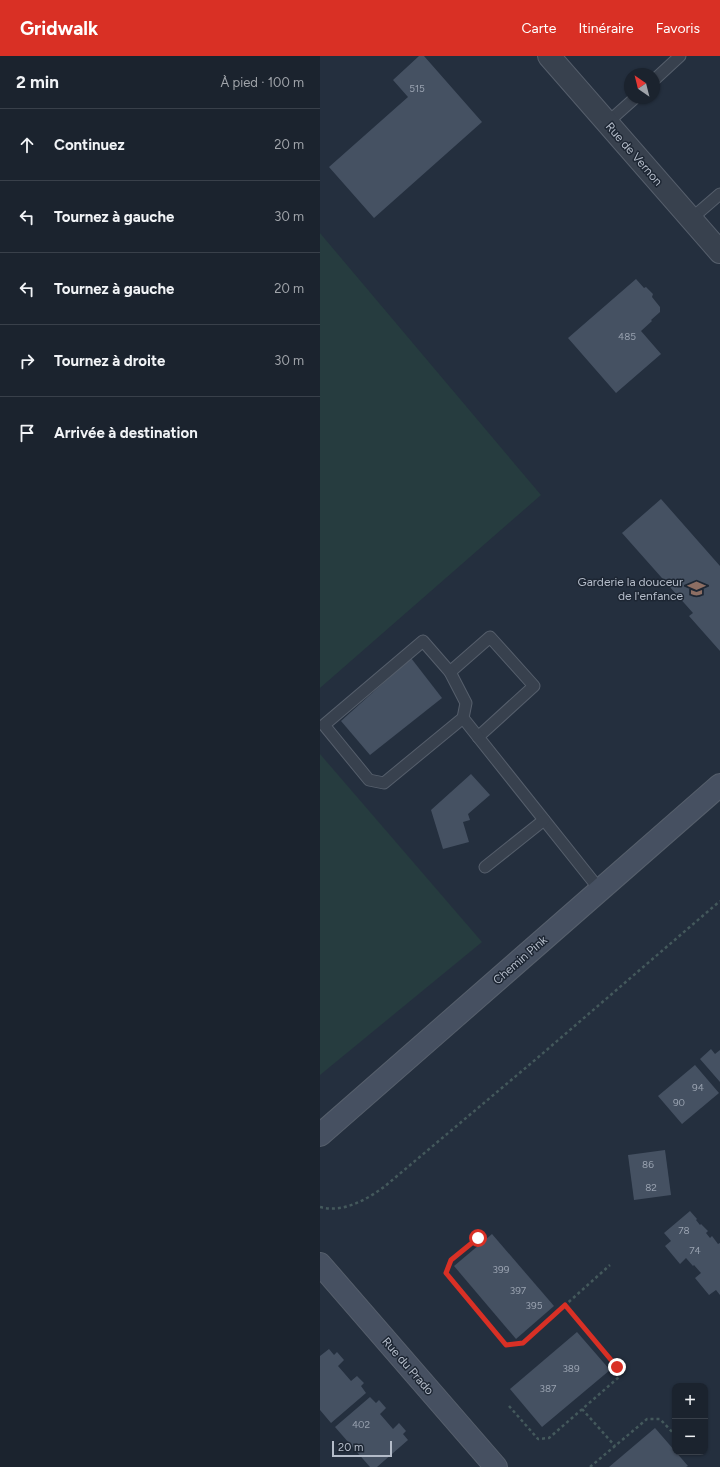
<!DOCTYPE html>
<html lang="fr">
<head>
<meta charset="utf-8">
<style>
	:root { --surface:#1b232e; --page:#282f3a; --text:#f1f3f6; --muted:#a0a4aa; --line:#39404a; --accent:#d93025 }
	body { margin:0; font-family:Figtree,sans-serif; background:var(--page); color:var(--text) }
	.controls { position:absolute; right:12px; bottom:12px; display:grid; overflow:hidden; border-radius:8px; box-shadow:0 1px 3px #0004 }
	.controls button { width:36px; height:36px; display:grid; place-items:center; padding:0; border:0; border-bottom:1px solid var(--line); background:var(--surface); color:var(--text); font:20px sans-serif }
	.compass { position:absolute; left:304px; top:12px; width:36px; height:36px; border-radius:50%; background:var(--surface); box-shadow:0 1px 3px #0004; rotate:325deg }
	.scale { position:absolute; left:12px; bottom:10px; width:60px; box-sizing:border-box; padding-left:4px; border:2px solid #b4bcc9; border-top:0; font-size:11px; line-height:14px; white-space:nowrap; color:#b4bcc9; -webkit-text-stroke:3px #1d2633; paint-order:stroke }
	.stop { position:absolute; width:12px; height:12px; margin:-9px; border:3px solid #d93025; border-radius:50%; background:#fff }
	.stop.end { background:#d93025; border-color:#fff; box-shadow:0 1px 4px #0008 }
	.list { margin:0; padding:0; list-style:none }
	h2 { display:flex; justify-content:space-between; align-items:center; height:52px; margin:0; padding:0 16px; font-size:17px }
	h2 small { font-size:13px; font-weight:400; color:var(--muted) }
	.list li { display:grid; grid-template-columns:26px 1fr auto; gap:12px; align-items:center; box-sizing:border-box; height:72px; padding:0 16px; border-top:1px solid var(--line) }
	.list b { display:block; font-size:15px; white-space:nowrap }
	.list em { font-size:13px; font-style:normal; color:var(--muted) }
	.icon { flex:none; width:22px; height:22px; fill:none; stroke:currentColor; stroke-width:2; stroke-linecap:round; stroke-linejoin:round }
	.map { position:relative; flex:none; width:400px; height:1411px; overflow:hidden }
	header { display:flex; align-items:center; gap:24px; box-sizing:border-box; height:56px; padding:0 20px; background:var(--accent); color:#fff }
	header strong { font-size:19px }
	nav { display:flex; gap:22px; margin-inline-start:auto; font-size:14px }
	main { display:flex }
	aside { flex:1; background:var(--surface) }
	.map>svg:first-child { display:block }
	.green { fill:#263c3f }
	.building { fill:#455162 }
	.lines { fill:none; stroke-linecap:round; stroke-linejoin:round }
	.lane-casing { stroke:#565f6c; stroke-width:13 }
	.street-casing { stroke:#565f6c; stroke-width:24 }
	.secondary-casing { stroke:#565f6c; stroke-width:24 }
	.path { stroke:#44595c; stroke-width:2.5; stroke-dasharray:3 3; stroke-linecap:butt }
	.lane { stroke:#38414e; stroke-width:11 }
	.street { stroke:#38414e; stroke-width:22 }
	.secondary { stroke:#465061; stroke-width:22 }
	.route { stroke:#d93025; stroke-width:5 }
	.labels { text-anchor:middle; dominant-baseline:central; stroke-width:3; stroke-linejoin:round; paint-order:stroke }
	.number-label { font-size:10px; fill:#98a1af }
	.street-label { font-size:12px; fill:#b4bcc9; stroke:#1d2633 }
	.poi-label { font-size:12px; fill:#b4bcc9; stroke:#1d2633; text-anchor:end }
</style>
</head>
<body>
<header>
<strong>Gridwalk</strong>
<nav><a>Carte</a><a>Itinéraire</a><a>Favoris</a></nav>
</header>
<main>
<aside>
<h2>2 min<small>À pied · 100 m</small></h2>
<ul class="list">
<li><svg class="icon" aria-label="ahead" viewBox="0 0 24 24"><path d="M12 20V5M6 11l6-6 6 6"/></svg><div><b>Continuez</b></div><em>20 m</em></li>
<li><svg class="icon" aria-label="left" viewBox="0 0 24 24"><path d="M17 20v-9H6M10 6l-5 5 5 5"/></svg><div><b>Tournez à gauche</b></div><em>30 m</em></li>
<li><svg class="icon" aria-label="left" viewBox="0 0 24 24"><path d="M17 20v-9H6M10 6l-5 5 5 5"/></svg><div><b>Tournez à gauche</b></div><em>20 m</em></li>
<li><svg class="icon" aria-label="right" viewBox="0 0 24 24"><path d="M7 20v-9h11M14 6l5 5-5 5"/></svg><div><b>Tournez à droite</b></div><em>30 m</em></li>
<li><svg class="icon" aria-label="arrive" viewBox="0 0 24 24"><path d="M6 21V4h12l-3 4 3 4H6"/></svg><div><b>Arrivée à destination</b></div></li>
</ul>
</aside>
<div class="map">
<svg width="400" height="1411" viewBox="0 0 400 1411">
	<rect width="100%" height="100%" fill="#242f3e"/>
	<g class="green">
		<path d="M0 177 221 439 0 632Z"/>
		<path d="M0 698 162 886 0 1019Z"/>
	</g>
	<g class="building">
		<path d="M99 0H104L162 66 54 162 9 111 88 41 73 24Z"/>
		<path d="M316 223 324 232 326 231 333 238 332 241 340 251V256L331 264 332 265 321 275 341 298 296 337 248 282Z"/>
		<path d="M341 443 400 510V595L369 560 373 557 302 477Z"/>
		<path d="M91 602 122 642 50 699 21 665Z"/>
		<path d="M151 718 170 739 148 758 150 764 143 766 149 786 123 793 111 754Z"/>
		<path d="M391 993 395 998 400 994V1026L380 1003Z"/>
		<path d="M375 1009 399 1037 362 1068 338 1040Z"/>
		<path d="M345 1094 351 1139 314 1144 308 1099Z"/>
		<path d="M370 1155 377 1163 376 1164 380 1169 381 1168 388 1175 386 1177 390 1182 392 1180 398 1188 400 1187V1239L396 1234 389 1239 375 1222 381 1217 374 1209 373 1210 366 1202 360 1208 345 1190 351 1185 344 1177Z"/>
		<path d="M172 1178 234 1250 196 1283 134 1210Z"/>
		<path d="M257 1276 290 1314 222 1371 190 1333Z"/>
		<path d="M9 1293 14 1299 17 1296 24 1304 18 1310 31 1325 37 1320 44 1327 41 1330 46 1337 11 1367 0 1354V1300Z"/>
		<path d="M50 1341 56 1347 59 1344 66 1352 60 1358 73 1373 79 1367 86 1375 83 1378 88 1384 57 1411H50L15 1371Z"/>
		<path d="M335 1372 368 1410 366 1411H289Z"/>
	</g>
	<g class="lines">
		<defs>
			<g id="lane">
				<path d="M334 24 360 0"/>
				<path d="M287 67 315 42"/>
				<path d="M371 163 400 138"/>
				<path d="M130 616 170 581 214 630 158 681"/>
				<path d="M143 662 146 647 130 616 103 585 4 669 49 724 64 727 143 662 280 834"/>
				<path d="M165 811 224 764"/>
			</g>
			<path id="street" d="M229 0 400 196"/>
			<g id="secondary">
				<path d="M0 1079 400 729"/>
				<path d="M0 1208 176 1411"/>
			</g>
		</defs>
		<use href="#lane" class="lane-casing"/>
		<use href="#street" class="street-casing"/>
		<use href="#secondary" class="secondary-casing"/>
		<g class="path">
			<path d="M0 1151C23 1157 46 1144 64 1131L215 1004 400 845"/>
			<path d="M158 1182 131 1204 125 1217 186 1289 203 1287 290 1209"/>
			<path d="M189 1350 218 1383 229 1382 299 1321 297 1311 245 1249"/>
			<path d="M262 1353 295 1390"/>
			<path d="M270 1411 327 1363H340L355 1379"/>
		</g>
		<use href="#lane" class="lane"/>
		<use href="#street" class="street"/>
		<use href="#secondary" class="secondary"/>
	</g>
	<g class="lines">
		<path class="route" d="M158 1182 131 1204 126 1217 186 1289 203 1287 245 1249 297 1311"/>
	</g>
	<defs>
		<symbol id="school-bare" viewBox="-9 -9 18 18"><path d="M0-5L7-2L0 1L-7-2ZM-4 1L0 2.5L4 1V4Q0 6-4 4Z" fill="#8d6e63" stroke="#1d2633" stroke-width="2.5" paint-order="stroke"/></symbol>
	</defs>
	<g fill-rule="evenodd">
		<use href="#school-bare" x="364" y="520" width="25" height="25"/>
	</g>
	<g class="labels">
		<g class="number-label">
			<text x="97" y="32">515</text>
			<text x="307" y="280">485</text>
			<text x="378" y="1031">94</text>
			<text x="359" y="1046">90</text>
			<text x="328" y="1108">86</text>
			<text x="331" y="1131">82</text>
			<text x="364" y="1174">78</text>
			<text x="375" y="1194">74</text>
			<text x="181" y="1213">399</text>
			<text x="198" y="1234">397</text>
			<text x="214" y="1249">395</text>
			<text x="251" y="1312">389</text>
			<text x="228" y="1332">387</text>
			<text x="41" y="1368">402</text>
		</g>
		<g class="street-label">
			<text transform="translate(314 98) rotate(49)">Rue de Vernon</text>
			<text transform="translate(200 904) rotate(-41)">Chemin Pink</text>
			<text transform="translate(88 1310) rotate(49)">Rue du Prado</text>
		</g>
		<g class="poi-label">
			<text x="363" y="526">Garderie la douceur<tspan x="363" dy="14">de l'enfance</tspan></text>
		</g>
	</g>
</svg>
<div class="controls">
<button>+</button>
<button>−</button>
</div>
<svg class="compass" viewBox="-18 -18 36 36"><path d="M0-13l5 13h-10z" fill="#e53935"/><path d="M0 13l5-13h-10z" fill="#a0a4aa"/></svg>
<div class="scale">20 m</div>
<div class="stop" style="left:158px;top:1182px"></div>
<div class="stop end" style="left:297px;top:1311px"></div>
</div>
</main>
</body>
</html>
